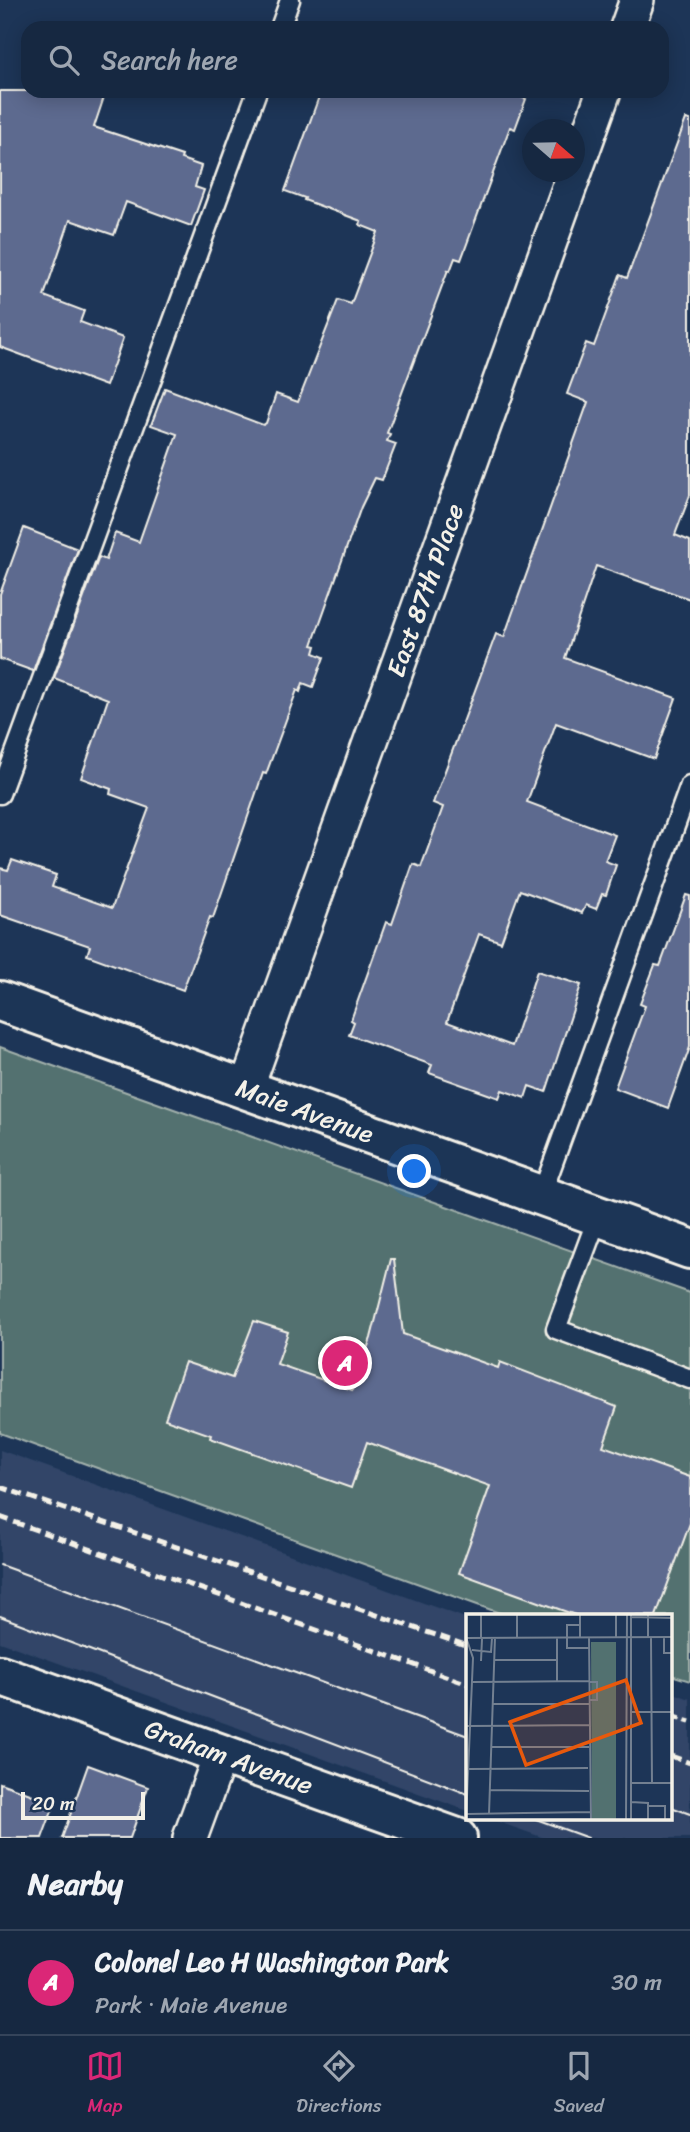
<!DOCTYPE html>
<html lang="en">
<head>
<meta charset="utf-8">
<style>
	:root { --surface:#162841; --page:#23344c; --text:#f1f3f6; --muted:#9ea6b1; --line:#35445a; --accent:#db2777 }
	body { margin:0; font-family:Sriracha,sans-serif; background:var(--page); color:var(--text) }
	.compass { position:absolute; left:522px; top:119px; width:63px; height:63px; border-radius:50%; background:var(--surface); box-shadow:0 4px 18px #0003; rotate:110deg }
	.scale { position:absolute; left:21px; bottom:18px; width:124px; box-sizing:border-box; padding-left:7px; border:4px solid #f4f1e8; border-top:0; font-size:19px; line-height:24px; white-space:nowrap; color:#f4f1e8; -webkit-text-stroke:5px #1d3557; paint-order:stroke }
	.you { position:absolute; left:415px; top:1172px; width:24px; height:24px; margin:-18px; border:5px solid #fff; border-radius:50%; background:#1a73e8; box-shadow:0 0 0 10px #1a73e833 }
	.badge { display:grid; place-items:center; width:46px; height:46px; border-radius:50%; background:var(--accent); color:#fff; font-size:23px; font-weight:700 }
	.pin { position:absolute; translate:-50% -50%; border:4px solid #fff; box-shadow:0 2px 7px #0006 }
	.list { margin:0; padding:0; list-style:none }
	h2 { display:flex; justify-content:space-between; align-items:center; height:91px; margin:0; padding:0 28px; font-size:30px }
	h2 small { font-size:23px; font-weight:400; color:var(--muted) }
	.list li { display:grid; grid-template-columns:46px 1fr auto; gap:21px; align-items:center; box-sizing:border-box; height:105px; padding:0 28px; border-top:2px solid var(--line) }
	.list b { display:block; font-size:26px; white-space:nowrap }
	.list p { margin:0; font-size:23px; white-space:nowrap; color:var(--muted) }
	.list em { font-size:23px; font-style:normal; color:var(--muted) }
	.icon { flex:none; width:38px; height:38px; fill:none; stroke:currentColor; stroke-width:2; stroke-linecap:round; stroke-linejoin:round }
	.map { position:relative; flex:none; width:690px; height:1838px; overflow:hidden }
	.search { position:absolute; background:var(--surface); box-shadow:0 4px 18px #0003; left:21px; right:21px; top:21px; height:77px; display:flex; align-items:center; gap:18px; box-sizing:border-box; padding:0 24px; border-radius:21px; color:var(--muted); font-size:26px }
	.sheet { height:196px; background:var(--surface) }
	nav { display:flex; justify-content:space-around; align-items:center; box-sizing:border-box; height:98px; border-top:2px solid var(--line); background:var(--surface); font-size:19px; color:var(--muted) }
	nav a { display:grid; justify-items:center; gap:4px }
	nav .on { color:var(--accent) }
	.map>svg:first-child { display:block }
	.built { fill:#304568 }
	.green { fill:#527170; stroke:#a3b1ac; stroke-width:2 }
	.building { fill:#5d6b8f; stroke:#f4f1e8; stroke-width:2 }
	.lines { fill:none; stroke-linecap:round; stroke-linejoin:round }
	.lane-casing { stroke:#f4f1e8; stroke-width:23 }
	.street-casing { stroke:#f4f1e8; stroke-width:38 }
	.secondary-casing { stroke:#f4f1e8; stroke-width:44 }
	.lane { stroke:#1d3557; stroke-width:18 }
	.street { stroke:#1d3557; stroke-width:33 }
	.secondary { stroke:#1d3557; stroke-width:38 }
	.tram { stroke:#f4f1e8; stroke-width:2 }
	.rail { stroke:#f4f1e8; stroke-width:5; stroke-dasharray:10 5; stroke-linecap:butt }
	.labels { text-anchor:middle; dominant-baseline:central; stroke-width:7; stroke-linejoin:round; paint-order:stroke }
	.street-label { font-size:26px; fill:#f4f1e8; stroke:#1d3557 }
	.inset-road { fill:none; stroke:#738091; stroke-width:2 }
	.view { fill:#e8590c; fill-opacity:0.15; stroke:#e8590c; stroke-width:3.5 }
	.inset-edge { fill:none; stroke:#f4f1e8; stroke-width:3.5 }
</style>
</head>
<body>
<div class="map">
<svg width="690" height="1838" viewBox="0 0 690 1838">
	<rect width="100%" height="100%" fill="#1d3557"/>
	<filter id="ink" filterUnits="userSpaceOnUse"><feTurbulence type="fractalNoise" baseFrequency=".0143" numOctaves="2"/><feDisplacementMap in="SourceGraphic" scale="14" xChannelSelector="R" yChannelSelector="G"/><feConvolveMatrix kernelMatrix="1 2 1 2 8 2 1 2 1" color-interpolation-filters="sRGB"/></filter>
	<g filter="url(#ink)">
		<g class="built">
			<path d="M0 1450 468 1619V1811L0 1642Z"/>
			<path d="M671 1692 690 1699V1838H544L490 1819H671Z"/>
		</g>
		<path class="green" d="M0 1047 690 1293V1681L671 1675V1616H508L0 1433Z"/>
		<g class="building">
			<path d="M0 91H106L94 127 182 156 181 159 201 166 195 187 204 190 191 226 126 202 114 235 70 220 44 296 84 311 80 322 123 338 106 386 0 347Z"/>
			<path d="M321 91H507L526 99 515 129 510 127 461 260 455 258 450 271 448 270 387 433 390 434 387 441 396 444 382 480 375 478 361 507 312 645 316 646 314 653 324 657 313 687 303 683 300 692 297 690 266 774 263 773 213 918 210 917 183 990 87 955 90 946 0 915V868L8 870 12 860 56 875 52 887 112 908 149 808 110 794 111 789 81 778 108 699 54 678 99 557 106 560 115 533 139 542 177 434 151 425 165 388 263 425 266 423 276 394 298 402 338 300 351 304 378 232 360 225 361 221 304 200 305 198 285 191Z"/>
			<path d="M686 119 690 120V495L675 535 690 541V599L596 566 565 658 676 698 654 759 556 723 527 802 615 835 605 861 616 865 606 895 602 894 596 909 586 905 582 913 520 890 501 942 479 934 447 1022 512 1046 537 971 581 985 546 1092 529 1086 525 1098 502 1090 499 1098 429 1073 432 1065 349 1035 354 1022 351 1020 386 922 392 924 413 864 421 867 443 807 433 803 496 634 504 637 588 402 567 394 586 343 594 346 620 275 627 278Z"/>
			<path d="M24 528 78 549 33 671 0 659V594Z"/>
			<path d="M686 895 690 896V1047L668 1108 615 1088 645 1006 640 1004 655 965 660 966Z"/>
			<path d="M391 1259H394L403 1334 498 1368 500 1362 617 1407 603 1446 690 1477V1523L656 1616H578L459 1573 490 1486 367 1442 351 1488 210 1438 211 1435 165 1419 185 1362 232 1378 254 1321 288 1332 277 1364 352 1390 371 1338Z"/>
			<path d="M88 1765 148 1787 130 1838H62Z"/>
			<path d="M0 1783 55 1803 42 1838H0Z"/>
		</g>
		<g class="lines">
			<defs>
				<g id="lane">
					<path d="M280 28 290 0"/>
					<path d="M0 794 257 91"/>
					<path d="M541 1196 690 785"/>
					<path d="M598 1216 556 1329 690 1379"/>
				</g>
				<g id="street">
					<path d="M627 28 637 0"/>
					<path id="s1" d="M246 1089 604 91"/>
					<path d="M190 1838 221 1753"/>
				</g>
				<g id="secondary">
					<path id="s2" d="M0 1001 690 1249"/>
					<path id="s3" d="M0 1675 457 1838"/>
				</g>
			</defs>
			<use href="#lane" class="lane-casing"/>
			<use href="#street" class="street-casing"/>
			<use href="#secondary" class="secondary-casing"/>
			<use href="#lane" class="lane"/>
			<use href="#street" class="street"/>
			<use href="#secondary" class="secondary"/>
			<g class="tram">
				<path d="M0 1565 468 1736"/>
				<path d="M0 1616 468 1794"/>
				<path d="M671 1807 690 1814"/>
				<path d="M536 1819 588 1838"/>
			</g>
			<g class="rail">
				<path d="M0 1487 468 1646"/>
				<path d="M0 1517 468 1684"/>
				<path d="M671 1716 690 1722"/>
				<path d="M671 1756 690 1763"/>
			</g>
		</g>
	</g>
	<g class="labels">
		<g class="street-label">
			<text stroke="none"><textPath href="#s1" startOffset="530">East 87th Place</textPath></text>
			<text stroke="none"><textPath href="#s2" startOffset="324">Maie Avenue</textPath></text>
			<text stroke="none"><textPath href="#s3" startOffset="243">Graham Avenue</textPath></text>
		</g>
	</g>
	<g transform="translate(466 1614)">
		<rect width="206" height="206" fill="#1d3557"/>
		<path d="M125 28H150V206H126Z" fill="#527170"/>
		<path class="inset-road" d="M15 0V23M51 0V23M114 0V23M165 0V206M182 0V23M165 3 207 4M114 11H101V34H123M0 23 7 44 0 206M123 23 125 206M150 23V0M185 23 186 169M198 23V39H207M0 24 207 23M91 24V68M6 36 25 38 26 24M29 46H91M15 47 16 25M6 68 123 67M123 68H131V86H123M27 90H123M165 98H207M0 112 123 111M26 133H123M2 155 122 154M165 169H207M24 176 123 177M165 188 182 189V206M182 192H199V206M1 200 125 198M23 200 29 23M160 206 161 0"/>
		<path class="view" d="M160 66 175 109 60 151 44 108Z"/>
		<rect width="206" height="206" class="inset-edge"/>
	</g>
</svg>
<svg class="compass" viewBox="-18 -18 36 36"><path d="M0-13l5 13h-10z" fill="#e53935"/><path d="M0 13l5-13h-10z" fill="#9ea6b1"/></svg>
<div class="scale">20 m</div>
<div class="you"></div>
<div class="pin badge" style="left:345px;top:1363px">A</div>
<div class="search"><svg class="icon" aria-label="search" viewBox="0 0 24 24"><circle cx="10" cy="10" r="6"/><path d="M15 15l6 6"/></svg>Search here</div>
</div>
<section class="sheet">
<h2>Nearby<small></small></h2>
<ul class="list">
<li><span class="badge">A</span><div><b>Colonel Leo H Washington Park</b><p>Park · Maie Avenue</p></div><em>30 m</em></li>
</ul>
</section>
<nav>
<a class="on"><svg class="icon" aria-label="map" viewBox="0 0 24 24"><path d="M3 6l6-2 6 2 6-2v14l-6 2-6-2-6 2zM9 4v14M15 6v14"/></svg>Map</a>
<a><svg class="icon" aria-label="directions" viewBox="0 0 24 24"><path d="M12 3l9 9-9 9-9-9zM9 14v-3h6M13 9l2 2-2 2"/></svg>Directions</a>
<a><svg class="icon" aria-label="saved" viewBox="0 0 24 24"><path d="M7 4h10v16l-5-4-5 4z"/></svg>Saved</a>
</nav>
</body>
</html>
